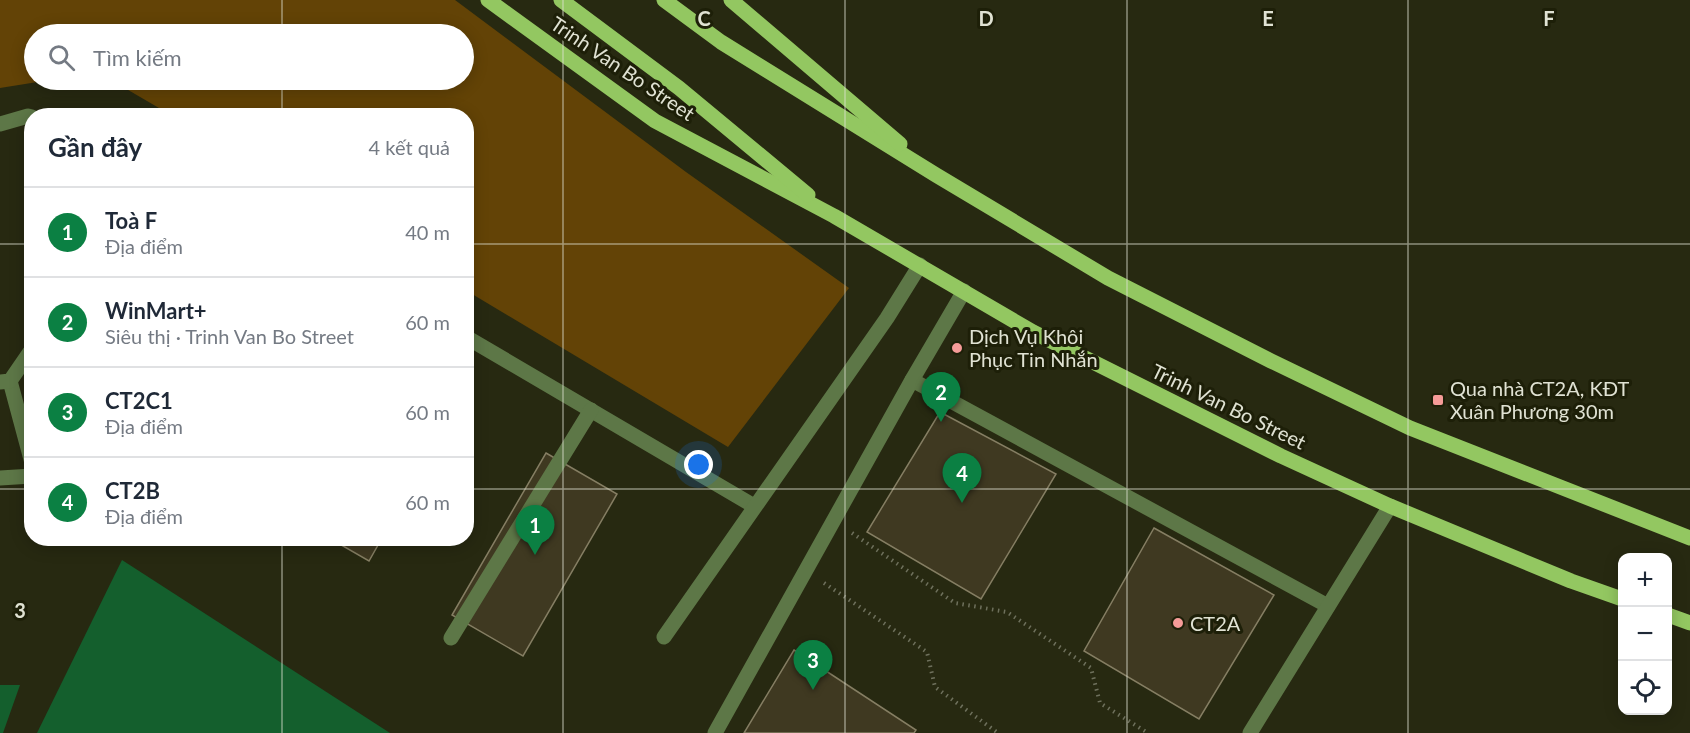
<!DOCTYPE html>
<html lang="vi">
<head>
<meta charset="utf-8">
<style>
	:root { --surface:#fff; --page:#f2f2f3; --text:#1f2937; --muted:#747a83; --line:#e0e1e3; --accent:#0b8043 }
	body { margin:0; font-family:Lato,sans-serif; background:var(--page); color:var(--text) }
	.controls { position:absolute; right:18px; bottom:18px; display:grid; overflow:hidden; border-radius:12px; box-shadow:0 3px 15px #0003 }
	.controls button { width:54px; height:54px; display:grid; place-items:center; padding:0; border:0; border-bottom:2px solid var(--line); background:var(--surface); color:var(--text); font:30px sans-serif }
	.you { position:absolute; left:699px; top:465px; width:21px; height:21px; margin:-15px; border:4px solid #fff; border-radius:50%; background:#1a73e8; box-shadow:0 0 0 9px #1a73e833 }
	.badge { display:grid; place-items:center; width:39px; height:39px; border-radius:50%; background:var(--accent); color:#fff; font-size:20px; font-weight:700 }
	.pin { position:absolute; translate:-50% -50px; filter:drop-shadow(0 2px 3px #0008) }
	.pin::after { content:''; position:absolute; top:32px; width:21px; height:18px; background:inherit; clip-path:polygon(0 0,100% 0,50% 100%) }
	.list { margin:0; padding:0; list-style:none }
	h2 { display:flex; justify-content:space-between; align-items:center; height:78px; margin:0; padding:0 24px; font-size:26px }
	h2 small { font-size:20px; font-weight:400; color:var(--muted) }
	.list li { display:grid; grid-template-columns:39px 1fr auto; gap:18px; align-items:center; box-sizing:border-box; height:90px; padding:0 24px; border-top:2px solid var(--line) }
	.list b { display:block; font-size:22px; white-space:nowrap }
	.list p { margin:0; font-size:20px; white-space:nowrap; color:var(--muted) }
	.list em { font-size:20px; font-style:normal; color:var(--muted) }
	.icon { flex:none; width:33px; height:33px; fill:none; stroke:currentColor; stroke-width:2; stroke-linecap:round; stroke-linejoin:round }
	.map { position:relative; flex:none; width:1690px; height:733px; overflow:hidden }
	.search { position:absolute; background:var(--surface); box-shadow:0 3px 15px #0003; left:24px; top:24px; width:450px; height:66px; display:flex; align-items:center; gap:15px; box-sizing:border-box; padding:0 21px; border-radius:33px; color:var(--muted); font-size:22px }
	.panel { position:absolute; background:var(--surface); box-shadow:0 3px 15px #0003; left:24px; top:108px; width:450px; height:438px; border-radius:24px }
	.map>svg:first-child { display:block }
	.green { fill:#634306 }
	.water { fill:#145f2d }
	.building { fill:#3f3921; stroke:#857e63; stroke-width:1.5 }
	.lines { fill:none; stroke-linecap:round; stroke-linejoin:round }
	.path { stroke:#6e705c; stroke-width:4; stroke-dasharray:1.5 4.5; stroke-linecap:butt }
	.minor { stroke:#5d7747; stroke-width:15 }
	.major { stroke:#93c761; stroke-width:15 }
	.grid { fill:none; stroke:#e0e2d3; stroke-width:1.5; stroke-opacity:0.55 }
	.poi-dot { fill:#f59b98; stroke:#1d1f08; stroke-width:2 }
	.labels { text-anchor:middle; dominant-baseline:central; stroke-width:6; stroke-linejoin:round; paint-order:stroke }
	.street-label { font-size:20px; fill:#e0e2d3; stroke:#1d1f08 }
	.poi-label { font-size:20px; fill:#e0e2d3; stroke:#1d1f08; text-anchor:start }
	.grid-label { font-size:20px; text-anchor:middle; font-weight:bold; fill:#e0e2d3; stroke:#1d1f08; stroke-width:6; stroke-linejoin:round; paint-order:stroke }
</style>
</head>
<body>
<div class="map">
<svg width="1690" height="733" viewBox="0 0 1690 733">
	<rect width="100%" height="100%" fill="#272911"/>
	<path class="green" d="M0 0H455L686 172 849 288 728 447 467 291 466 116 171 115 111 80H464V34H34V80H50L0 88Z"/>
	<g class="water">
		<path d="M122 560 390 733H37Z"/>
		<path d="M0 685H20L3 733H0Z"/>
	</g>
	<g class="building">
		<path d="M940 412 1056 474 981 599 867 532Z"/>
		<path d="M546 453 617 494 523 656 452 615Z"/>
		<path d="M1154 528 1274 595 1199 719 1084 651Z"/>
		<path d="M329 538H382L369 561Z"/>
		<path d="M794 650 916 730 914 733H744Z"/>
	</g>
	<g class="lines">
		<g class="path">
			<path d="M852 533 955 603 1007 612 1091 668 1100 703 1148 733"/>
			<path d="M824 583 927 652 935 687 998 733"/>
		</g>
		<g class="minor">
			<path d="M0 124 28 116 32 117"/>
			<path d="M466 337 754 506"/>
			<path d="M912 380 1328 606"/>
			<path d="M10 381 32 463"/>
			<path d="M0 382 10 381 32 349"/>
			<path d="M0 478 32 476"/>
			<path d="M664 637 887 318 920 265"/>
			<path d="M451 638 591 410"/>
			<path d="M715 733 912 380 964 291"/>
			<path d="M1250 733 1390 506"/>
		</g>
		<g class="major">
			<path d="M488 0 655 121 834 216 1033 332 1281 456 1390 506 1571 581 1622 599"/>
			<path d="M561 0 679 88 808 195"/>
			<path d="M664 0 721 42 936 175 1108 278 1271 361 1410 428 1690 538"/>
			<path d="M731 0 900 144"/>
			<path d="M1668 615 1690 623"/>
		</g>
	</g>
	<path class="grid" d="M282 0V34M563 0V733M845 0V733M1127 0V733M1408 0V733M282 80V116M0 244H32M466 244H1690M0 489H32M466 489H1690M282 538V733"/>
	<g class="poi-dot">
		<circle cx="957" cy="348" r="6"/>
		<rect x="1432" y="394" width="12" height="12" rx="3"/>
		<circle cx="1178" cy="623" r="6"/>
	</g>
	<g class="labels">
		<g class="street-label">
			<text transform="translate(623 68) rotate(34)">Trinh Van Bo Street</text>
			<text transform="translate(1229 406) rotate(26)">Trinh Van Bo Street</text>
		</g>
		<g class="poi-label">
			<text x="969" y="336">Dịch Vụ Khôi<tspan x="969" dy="23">Phục Tin Nhắn</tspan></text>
			<text x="1450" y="388">Qua nhà CT2A, KĐT<tspan x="1450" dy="23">Xuân Phương 30m</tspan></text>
			<text x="1190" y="623">CT2A</text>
		</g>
	</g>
	<g class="grid-label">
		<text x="704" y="26">C</text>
		<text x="986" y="26">D</text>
		<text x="1268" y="26">E</text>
		<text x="1549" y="26">F</text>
		<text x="20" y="618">3</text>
	</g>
</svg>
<div class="controls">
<button>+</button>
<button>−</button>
<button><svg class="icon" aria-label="locate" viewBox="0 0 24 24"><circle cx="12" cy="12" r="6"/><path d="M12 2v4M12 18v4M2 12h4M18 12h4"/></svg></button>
</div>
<div class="you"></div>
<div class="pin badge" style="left:535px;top:555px">1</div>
<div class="pin badge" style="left:941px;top:422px">2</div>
<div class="pin badge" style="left:813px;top:690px">3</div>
<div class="pin badge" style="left:962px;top:503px">4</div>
<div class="search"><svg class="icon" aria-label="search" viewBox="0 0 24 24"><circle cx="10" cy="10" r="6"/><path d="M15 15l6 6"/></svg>Tìm kiếm</div>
<section class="panel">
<h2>Gần đây<small>4 kết quả</small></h2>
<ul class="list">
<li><span class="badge">1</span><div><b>Toà F</b><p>Địa điểm</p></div><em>40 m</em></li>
<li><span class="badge">2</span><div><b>WinMart+</b><p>Siêu thị · Trinh Van Bo Street</p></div><em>60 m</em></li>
<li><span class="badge">3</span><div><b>CT2C1</b><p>Địa điểm</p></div><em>60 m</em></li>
<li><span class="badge">4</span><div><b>CT2B</b><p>Địa điểm</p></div><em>60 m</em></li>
</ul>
</section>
</div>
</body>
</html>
